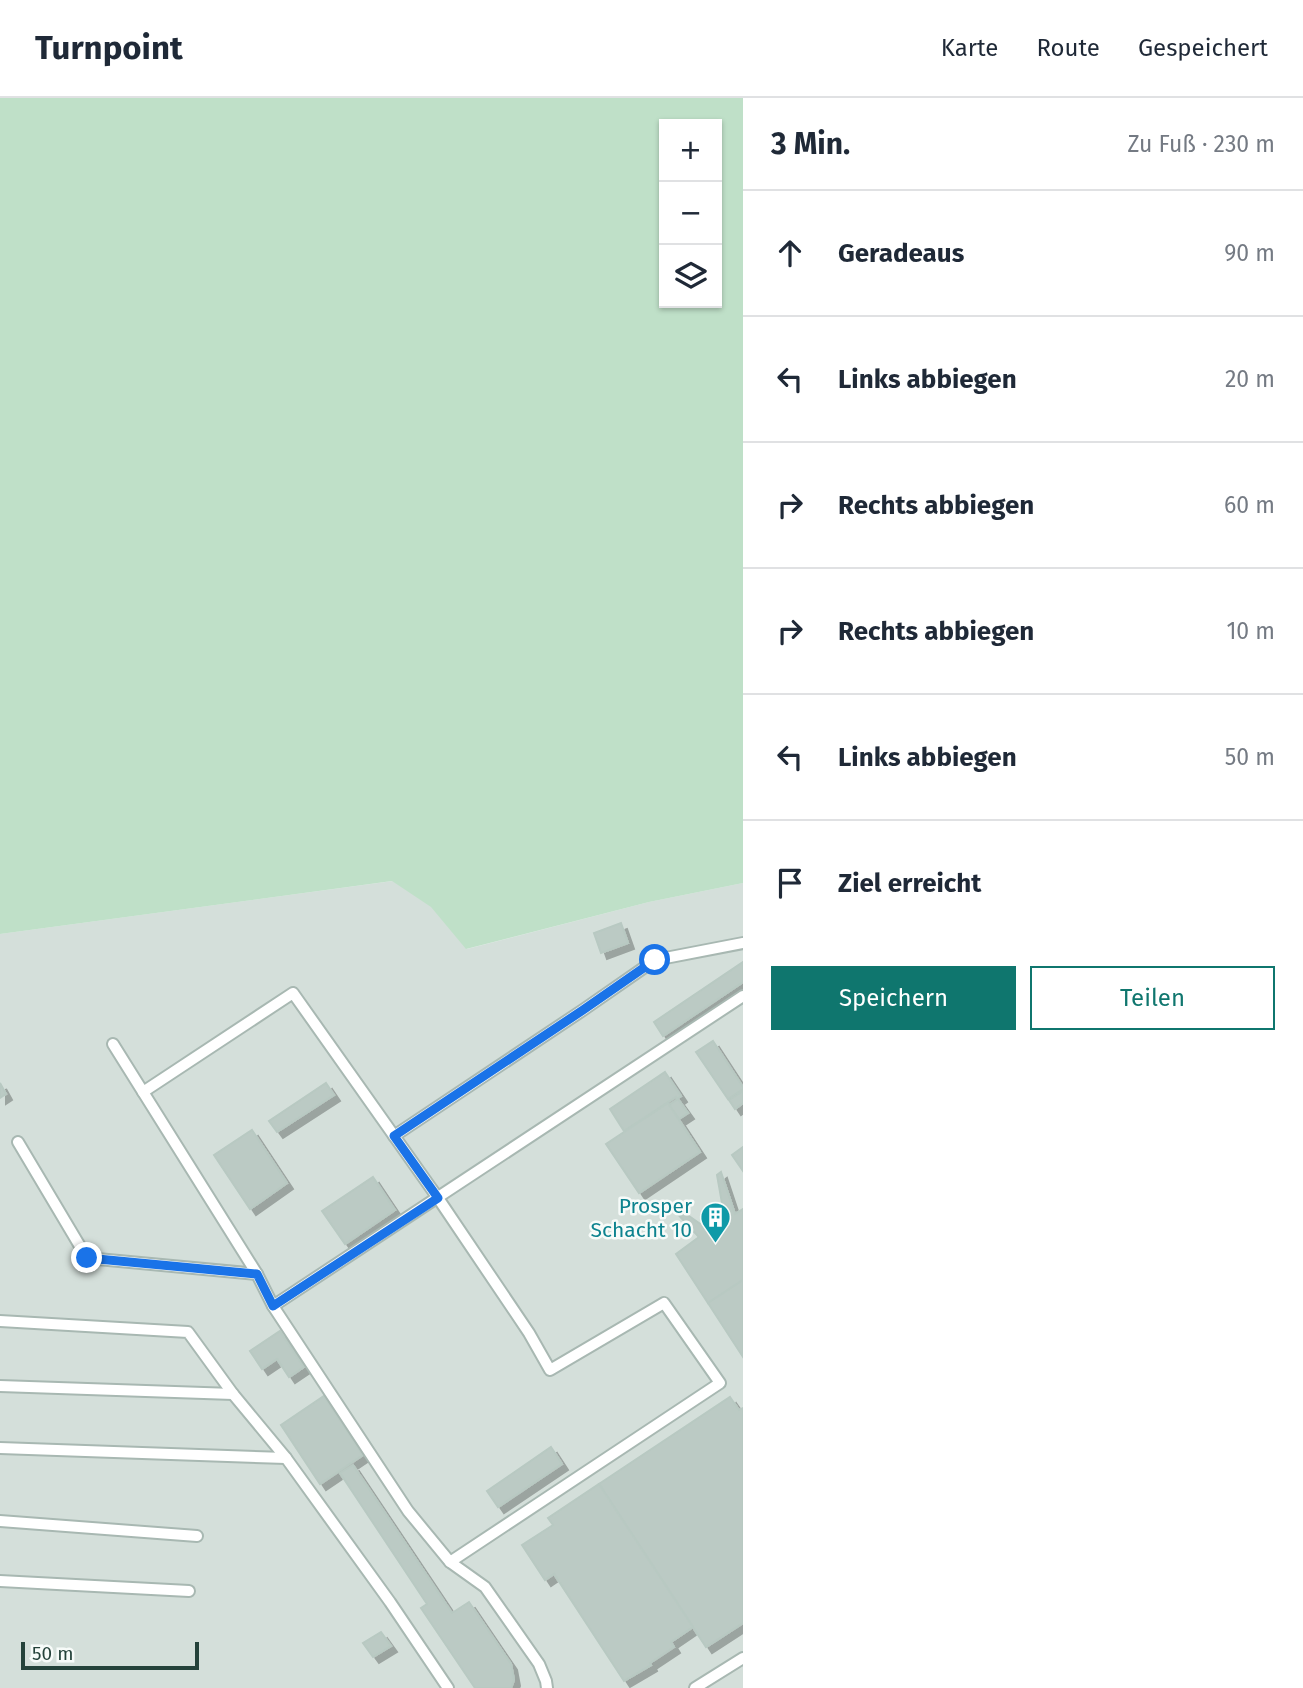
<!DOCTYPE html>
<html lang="de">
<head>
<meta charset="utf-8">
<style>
	:root { --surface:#fff; --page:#f2f2f3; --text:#1f2937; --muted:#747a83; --line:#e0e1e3; --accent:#0f766e }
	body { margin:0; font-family:"Fira Sans",sans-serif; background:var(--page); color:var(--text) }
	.controls { position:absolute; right:21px; top:21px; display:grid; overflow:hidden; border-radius:0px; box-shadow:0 2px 5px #0004 }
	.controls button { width:63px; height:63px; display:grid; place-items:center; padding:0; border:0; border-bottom:2px solid var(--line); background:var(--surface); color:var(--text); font:35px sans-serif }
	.scale { position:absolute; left:21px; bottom:18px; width:178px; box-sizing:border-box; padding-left:7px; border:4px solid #24423a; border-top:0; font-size:19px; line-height:24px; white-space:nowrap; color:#24423a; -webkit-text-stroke:5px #f7fbf9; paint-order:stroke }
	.stop { position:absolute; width:21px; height:21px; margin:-16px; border:5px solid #1a73e8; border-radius:50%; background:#fff }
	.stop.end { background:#1a73e8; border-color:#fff; box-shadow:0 2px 7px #0008 }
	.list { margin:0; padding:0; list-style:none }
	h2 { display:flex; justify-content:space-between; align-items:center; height:91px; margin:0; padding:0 28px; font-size:30px }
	h2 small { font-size:23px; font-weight:400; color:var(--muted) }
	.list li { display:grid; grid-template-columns:46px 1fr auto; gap:21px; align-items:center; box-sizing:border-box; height:126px; padding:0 28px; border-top:2px solid var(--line) }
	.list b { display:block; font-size:26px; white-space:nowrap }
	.list em { font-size:23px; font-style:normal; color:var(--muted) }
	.actions { display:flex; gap:14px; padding:21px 28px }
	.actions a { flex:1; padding:16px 0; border:2px solid var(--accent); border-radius:0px; text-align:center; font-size:24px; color:var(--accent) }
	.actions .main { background:var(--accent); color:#fff }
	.icon { flex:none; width:38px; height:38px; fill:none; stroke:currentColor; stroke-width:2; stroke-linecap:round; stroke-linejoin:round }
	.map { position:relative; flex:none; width:743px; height:1590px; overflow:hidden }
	header { display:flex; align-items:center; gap:42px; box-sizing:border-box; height:98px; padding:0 35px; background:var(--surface); border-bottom:2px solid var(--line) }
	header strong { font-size:33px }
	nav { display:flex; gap:38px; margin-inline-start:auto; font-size:24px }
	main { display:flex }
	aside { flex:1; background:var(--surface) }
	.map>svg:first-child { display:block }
	.built { fill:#d4dfda }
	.green { fill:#bfe0c8; fill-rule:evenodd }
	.building { fill:#bbcac4; stroke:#b8c9c2; stroke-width:2; filter:url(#shadow) }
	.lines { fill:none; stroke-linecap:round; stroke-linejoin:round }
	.service-casing { stroke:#a8b8b2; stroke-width:14 }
	.service { stroke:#fff; stroke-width:10 }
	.route { stroke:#1a73e8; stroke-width:9 }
	.labels { text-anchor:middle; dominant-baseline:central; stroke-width:5; stroke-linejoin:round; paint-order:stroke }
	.culture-label { font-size:21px; fill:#0d838f; stroke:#f7fbf9; text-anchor:end }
</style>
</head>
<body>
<header>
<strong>Turnpoint</strong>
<nav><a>Karte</a><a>Route</a><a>Gespeichert</a></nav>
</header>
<main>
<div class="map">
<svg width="743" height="1590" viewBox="0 0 743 1590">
	<defs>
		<filter id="shadow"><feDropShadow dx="6" dy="6" stdDeviation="0" flood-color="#0004"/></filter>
	</defs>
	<rect width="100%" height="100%" fill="#e6efeb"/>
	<path class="built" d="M393 783 431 808 467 851 649 804 743 785V1590H0V836Z"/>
	<path class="green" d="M0 0H743V785L649 804 466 851 431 809 392 783 0 836ZM664 26H717V205H664Z"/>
	<g class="building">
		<path d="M621 825 628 845 601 855 594 835Z"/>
		<path d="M743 864V884L663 938 654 924Z"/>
		<path d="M713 943 743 989V991L728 1001 696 954Z"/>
		<path d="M665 974 681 998 677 1001 676 999 624 1033 610 1011Z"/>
		<path d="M0 985 6 996 0 1000Z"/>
		<path d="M326 985 334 997 277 1034 269 1023Z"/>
		<path d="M743 993V1005L735 1011 729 1002Z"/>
		<path d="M678 1001 688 1015 679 1021 669 1007Z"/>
		<path d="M668 1005 700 1054 639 1095 606 1046Z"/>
		<path d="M252 1032 287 1085 250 1111 214 1057Z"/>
		<path d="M743 1049V1073L732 1057Z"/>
		<path d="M721 1074 735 1116 743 1111V1182L708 1205 676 1156 699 1139 673 1111 676 1109 709 1132 725 1122 717 1077Z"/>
		<path d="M373 1079 395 1112 345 1146 322 1113Z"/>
		<path d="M743 1182V1259L708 1205Z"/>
		<path d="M280 1233 304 1269 289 1279 277 1261 262 1271 250 1253Z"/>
		<path d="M324 1298 363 1357 320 1386 281 1327Z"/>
		<path d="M730 1299 739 1312 743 1310V1525L706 1549 599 1386Z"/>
		<path d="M551 1349 562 1366 498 1409 487 1393Z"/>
		<path d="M353 1367 452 1515 469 1504 511 1566 514 1582 511 1590H475L421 1510 427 1506 340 1375Z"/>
		<path d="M599 1386 693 1529 671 1544 674 1549 650 1565 651 1567 624 1583 554 1476 545 1482 522 1447 553 1427 548 1420Z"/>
		<path d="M381 1534 391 1548 373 1559 363 1545Z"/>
	</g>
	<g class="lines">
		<defs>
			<g id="service">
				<path d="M113 946 257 1176 273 1208 408 1413 450 1464 485 1489 539 1566 546 1583 547 1590"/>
				<path d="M143 994 293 895 438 1100 529 1235 550 1272 664 1205 720 1285 450 1464"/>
				<path d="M394 1038 583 912 655 862 743 845"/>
				<path d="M18 1044 87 1160 257 1176"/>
				<path d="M273 1208 743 898"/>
				<path d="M0 1223 188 1234 233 1296 286 1360 390 1504 448 1590"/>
				<path d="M0 1288 233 1296"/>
				<path d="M0 1350 286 1360"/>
				<path d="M0 1423 197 1438"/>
				<path d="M0 1483 189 1493"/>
				<path d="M695 1590 743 1560"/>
			</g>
		</defs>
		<use href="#service" class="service-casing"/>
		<use href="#service" class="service"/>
	</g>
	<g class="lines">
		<path class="route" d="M87 1160 257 1176 273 1208 438 1100 394 1038 583 912 655 862"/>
	</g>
	<defs>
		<symbol id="building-pin" viewBox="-11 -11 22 30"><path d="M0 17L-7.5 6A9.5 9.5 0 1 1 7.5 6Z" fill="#0f9aa8" stroke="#f7fbf9"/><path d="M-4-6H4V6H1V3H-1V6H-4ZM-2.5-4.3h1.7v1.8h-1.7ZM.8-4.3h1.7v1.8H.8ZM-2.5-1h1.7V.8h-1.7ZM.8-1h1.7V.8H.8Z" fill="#fff"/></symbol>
	</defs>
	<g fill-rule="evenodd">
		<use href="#building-pin" x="698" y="1102" width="35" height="47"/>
	</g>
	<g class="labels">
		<g class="culture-label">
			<text x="692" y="1108">Prosper<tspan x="692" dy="24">Schacht 10</tspan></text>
		</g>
	</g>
</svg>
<div class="controls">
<button>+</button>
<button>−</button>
<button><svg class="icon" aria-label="layers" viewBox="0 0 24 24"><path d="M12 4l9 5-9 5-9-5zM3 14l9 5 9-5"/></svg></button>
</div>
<div class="scale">50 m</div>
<div class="stop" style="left:655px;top:862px"></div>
<div class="stop end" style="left:87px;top:1160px"></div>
</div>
<aside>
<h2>3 Min.<small>Zu Fuß · 230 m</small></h2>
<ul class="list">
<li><svg class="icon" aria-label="ahead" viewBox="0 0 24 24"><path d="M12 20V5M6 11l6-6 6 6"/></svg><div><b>Geradeaus</b></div><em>90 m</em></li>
<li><svg class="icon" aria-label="left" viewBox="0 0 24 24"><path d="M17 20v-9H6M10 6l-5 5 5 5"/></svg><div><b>Links abbiegen</b></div><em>20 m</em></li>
<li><svg class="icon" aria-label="right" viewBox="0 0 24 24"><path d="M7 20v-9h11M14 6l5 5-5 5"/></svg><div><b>Rechts abbiegen</b></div><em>60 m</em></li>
<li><svg class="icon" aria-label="right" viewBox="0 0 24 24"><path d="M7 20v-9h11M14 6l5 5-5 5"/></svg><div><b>Rechts abbiegen</b></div><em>10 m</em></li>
<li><svg class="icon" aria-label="left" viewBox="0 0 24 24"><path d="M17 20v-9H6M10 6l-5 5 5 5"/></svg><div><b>Links abbiegen</b></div><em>50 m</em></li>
<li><svg class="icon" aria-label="arrive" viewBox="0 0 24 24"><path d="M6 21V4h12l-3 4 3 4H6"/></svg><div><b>Ziel erreicht</b></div></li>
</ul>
<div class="actions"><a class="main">Speichern</a><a>Teilen</a></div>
</aside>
</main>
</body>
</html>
